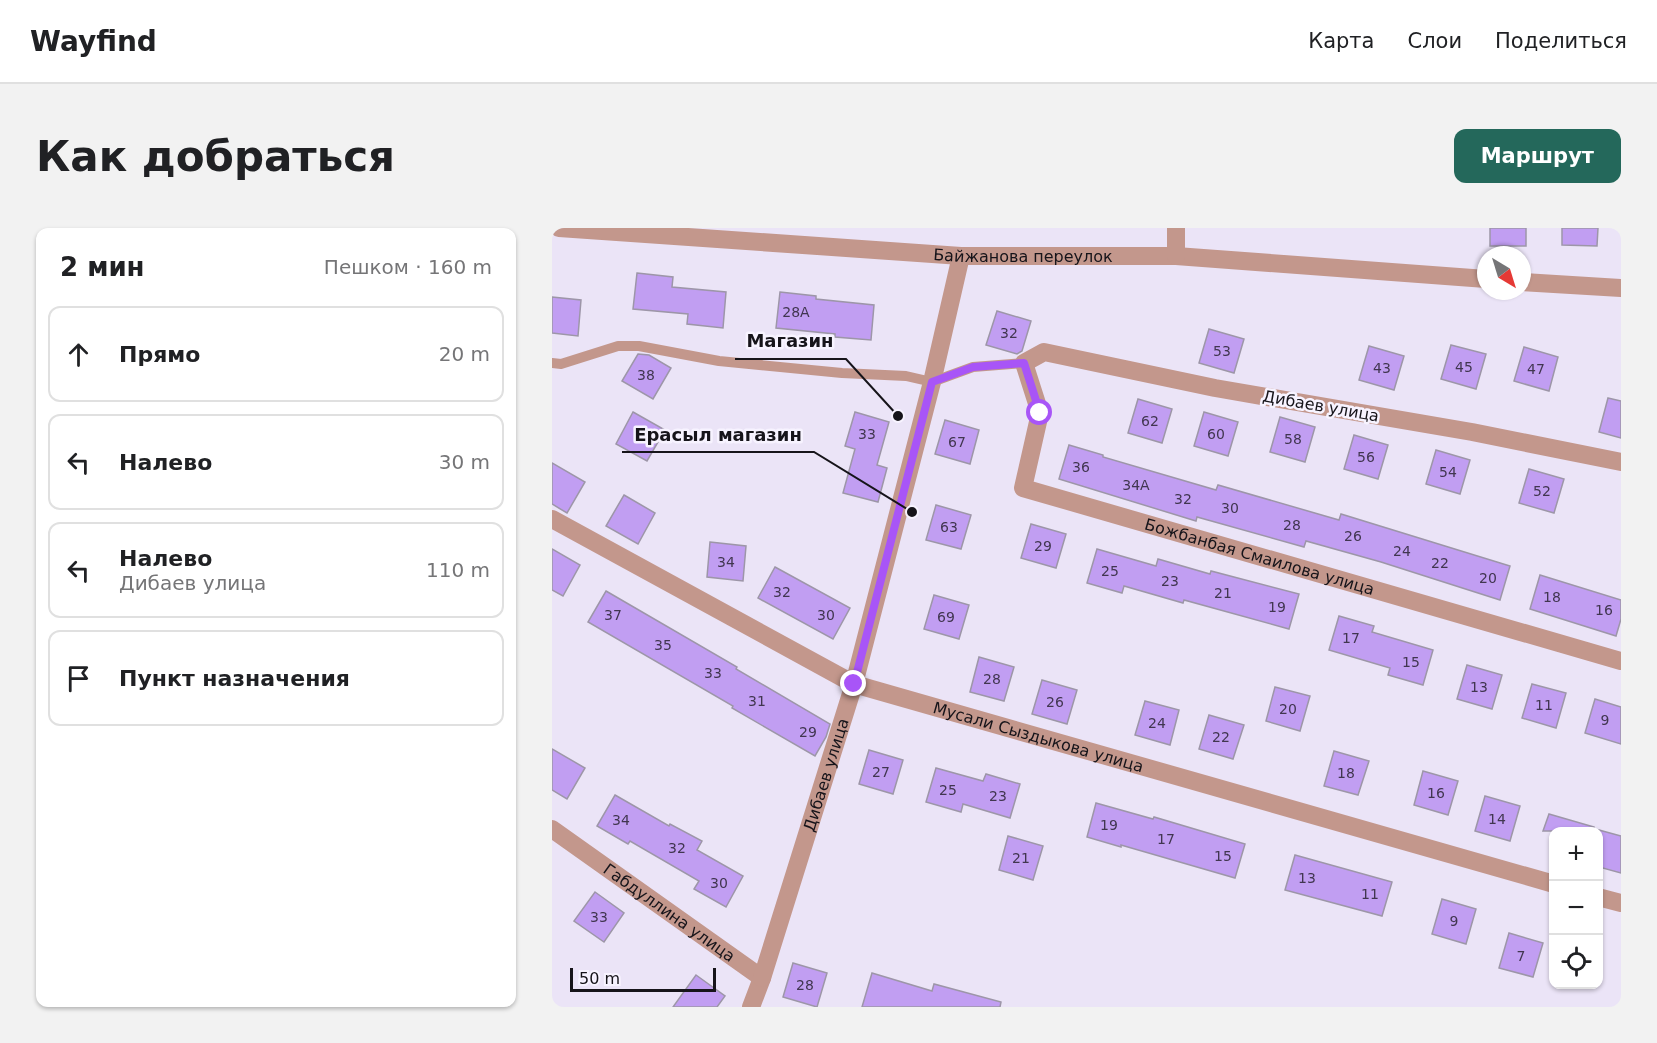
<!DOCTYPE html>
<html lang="ru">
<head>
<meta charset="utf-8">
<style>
	:root { --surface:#fff; --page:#f2f2f2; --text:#202124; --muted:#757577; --line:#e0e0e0; --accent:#24685b }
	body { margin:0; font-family:"DejaVu Sans",sans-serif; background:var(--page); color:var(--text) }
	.controls { position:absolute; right:18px; bottom:18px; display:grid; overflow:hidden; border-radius:12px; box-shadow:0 2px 4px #0004 }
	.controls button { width:54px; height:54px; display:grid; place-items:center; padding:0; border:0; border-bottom:2px solid var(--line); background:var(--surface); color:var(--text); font:30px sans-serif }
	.compass { position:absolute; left:925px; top:18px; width:54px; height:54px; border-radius:50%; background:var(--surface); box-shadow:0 2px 4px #0004; rotate:142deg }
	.scale { position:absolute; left:18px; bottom:15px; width:146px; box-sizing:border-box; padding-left:6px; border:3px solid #16141a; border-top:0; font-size:16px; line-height:21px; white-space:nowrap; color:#16141a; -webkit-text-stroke:4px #f7f3ff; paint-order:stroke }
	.stop { position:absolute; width:18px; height:18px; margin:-14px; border:4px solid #a855f7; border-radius:50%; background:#fff }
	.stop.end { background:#a855f7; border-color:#fff; box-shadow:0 2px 6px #0008 }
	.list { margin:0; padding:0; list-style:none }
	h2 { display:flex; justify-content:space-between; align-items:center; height:78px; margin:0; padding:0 24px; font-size:26px }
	h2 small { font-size:20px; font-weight:400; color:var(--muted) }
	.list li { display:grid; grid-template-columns:39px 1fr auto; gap:18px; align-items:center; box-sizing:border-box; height:96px; margin:0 12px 12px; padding:0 12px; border:2px solid var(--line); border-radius:12px }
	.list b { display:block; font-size:22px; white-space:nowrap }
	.list p { margin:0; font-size:20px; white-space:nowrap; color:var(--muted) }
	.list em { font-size:20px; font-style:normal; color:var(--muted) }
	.icon { flex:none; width:33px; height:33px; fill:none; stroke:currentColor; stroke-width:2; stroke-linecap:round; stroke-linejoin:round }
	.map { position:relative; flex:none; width:1069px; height:779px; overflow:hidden; border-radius:12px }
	header { display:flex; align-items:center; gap:36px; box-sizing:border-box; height:84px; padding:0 30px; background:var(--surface); border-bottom:2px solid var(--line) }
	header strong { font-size:28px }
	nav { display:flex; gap:33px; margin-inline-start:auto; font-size:21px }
	.intro { display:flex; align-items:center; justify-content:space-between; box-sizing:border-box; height:144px; padding:0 36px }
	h1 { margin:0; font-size:42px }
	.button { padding:15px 27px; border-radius:12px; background:var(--accent); color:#fff; font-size:21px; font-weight:700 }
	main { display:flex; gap:36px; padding:0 36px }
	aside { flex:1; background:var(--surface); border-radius:12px; box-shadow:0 2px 4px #0004 }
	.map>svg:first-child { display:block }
	.building { fill:#c19ef2; stroke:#9d96a8; stroke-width:1.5 }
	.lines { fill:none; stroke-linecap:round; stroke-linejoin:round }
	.service { stroke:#c3978c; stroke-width:10 }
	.minor { stroke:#c3978c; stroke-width:18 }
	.route { stroke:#a855f7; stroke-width:8 }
	.labels { text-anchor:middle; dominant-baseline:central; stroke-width:5; stroke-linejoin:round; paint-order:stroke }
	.number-label { font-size:14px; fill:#413650 }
	.street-label { font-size:16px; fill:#16141a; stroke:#f7f3ff }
	.leader { fill:none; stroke:#16141a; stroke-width:2 }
	.callout-dot { fill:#16141a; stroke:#f7f3ff; stroke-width:2 }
	.callout-label { font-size:18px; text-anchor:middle; font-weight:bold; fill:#16141a; stroke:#f7f3ff; stroke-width:5; stroke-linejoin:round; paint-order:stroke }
</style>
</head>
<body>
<header>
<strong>Wayfind</strong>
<nav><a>Карта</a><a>Слои</a><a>Поделиться</a></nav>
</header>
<div class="intro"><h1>Как добраться</h1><a class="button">Маршрут</a></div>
<main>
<aside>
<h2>2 мин<small>Пешком · 160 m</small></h2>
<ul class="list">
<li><svg class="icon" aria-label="ahead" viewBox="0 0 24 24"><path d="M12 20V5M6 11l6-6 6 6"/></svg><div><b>Прямо</b></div><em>20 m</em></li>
<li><svg class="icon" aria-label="left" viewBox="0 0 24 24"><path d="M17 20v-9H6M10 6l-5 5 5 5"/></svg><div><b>Налево</b></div><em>30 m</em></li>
<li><svg class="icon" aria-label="left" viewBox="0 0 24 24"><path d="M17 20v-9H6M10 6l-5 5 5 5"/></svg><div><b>Налево</b><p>Дибаев улица</p></div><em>110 m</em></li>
<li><svg class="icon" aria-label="arrive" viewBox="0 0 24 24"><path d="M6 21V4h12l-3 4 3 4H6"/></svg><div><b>Пункт назначения</b></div></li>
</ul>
</aside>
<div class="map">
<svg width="1069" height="779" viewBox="0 0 1069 779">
	<rect width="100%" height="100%" fill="#ebe4f7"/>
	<g class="building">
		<rect x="938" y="0" width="36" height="18"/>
		<path d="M1010 0H1046L1045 18 1010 17Z"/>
		<path d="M85 45 121 49 120 59 174 64 171 100 135 96 136 86 81 81Z"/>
		<path d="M228 64 264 68V71L322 77 319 112 283 109V106L224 100Z"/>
		<path d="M0 69 29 72 26 108 0 105Z"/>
		<path d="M445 83 479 93 470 123 465 126 434 117Z"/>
		<path d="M657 101 692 111 682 145 647 135Z"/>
		<path d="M899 117 934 126 924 161 889 151Z"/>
		<path d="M817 118 852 128 842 162 807 152Z"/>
		<path d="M972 119 1006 129 997 163 962 153Z"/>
		<path d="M86 126 97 127 119 140 101 171 70 153Z"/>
		<path d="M1056 170 1069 173V210L1047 204Z"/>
		<path d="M586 171 620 181 610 215 576 205Z"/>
		<path d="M81 184 113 202 95 233 64 216Z"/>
		<path d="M303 184 337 194 325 237 335 240 326 274 291 265 303 221 293 218Z"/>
		<path d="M652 184 686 194 676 228 642 218Z"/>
		<path d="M728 189 763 199 753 234 718 224Z"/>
		<path d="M393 192 427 202 418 236 383 226Z"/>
		<path d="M802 207 836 217 826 251 792 241Z"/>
		<path d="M517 217 551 227V229L664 262 666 257 787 292 789 286 958 338 948 372 829 334 754 313 752 319 645 289 644 293 507 251Z"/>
		<path d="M884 222 918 232 908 266 874 256Z"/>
		<path d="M0 235 33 254 15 285 0 276Z"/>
		<path d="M977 241 1012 251 1002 285 967 275Z"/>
		<path d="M72 267 103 285 86 316 54 298Z"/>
		<path d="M384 277 419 287 409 321 374 312Z"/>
		<path d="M479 296 514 306 504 340 469 330Z"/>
		<path d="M158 314 194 318 191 353 155 349Z"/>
		<path d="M0 321 28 337 11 368 0 362Z"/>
		<path d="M545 321 604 338 606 331 658 346 659 343 747 366 737 401 632 372 631 375 572 358 570 365 535 355Z"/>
		<path d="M223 339 298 380 281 411 206 370Z"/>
		<path d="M988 347 1069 372V391L1064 408 978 381Z"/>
		<path d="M54 363 185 439 184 441 278 496 274 509 263 528 180 480 181 478 36 394Z"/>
		<path d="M382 367 417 377 407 411 372 401Z"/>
		<path d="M787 388 822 398 820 404 881 422 871 457 836 447 838 440 777 422Z"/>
		<path d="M427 429 462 439 452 473 418 464Z"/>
		<path d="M915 437 950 447 940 481 905 471Z"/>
		<path d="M490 452 525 462 515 496 480 486Z"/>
		<path d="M980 456 1014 465 1004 500 970 490Z"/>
		<path d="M723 459 758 468 748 503 714 493Z"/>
		<path d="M1043 471 1069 479V516L1033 505Z"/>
		<path d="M593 473 627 482 618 517 583 507Z"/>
		<path d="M657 487 692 497 681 531 647 521Z"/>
		<path d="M0 521 33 540 15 571 0 562Z"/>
		<path d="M317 522 351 532 341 566 307 556Z"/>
		<path d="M782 523 817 533 806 567 772 558Z"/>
		<path d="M384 540 431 553 434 546 468 556 458 590 411 576 409 584 374 574Z"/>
		<path d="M871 543 906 553 896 587 862 577Z"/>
		<path d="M63 567 117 598 118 596 150 613 145 622 191 648 174 679 142 661 147 653 78 613 76 616 45 598Z"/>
		<path d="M933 568 968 578 958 613 923 603Z"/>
		<path d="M544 575 601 591 602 589 693 616 683 650 569 617V619L535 609Z"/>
		<path d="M997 586 1042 599 1041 603H991Z"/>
		<path d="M1047 602 1069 608V645L1047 639Z"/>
		<path d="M456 608 491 618 481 652 447 642Z"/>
		<path d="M743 627 840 654 830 688 733 662Z"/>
		<path d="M43 664 72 685 52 714 22 693Z"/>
		<path d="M890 671 924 681 914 716 880 706Z"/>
		<path d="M957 705 991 715 981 749 947 740Z"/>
		<path d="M241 735 275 745 265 779 231 769Z"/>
		<path d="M320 745 380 763 382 756 449 774 448 779H310Z"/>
		<path d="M144 747 173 768 165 779H121Z"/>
	</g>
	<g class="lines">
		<path class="service" d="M0 135 9 136 66 118H87L167 133 290 145 354 148 380 154 421 139 472 135"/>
		<g class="minor">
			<path id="s1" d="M7 0 409 28H624L934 51"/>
			<path d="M624 28V0"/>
			<path d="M970 54 1069 60"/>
			<path id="s2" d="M1069 234 920 204 663 160 492 124 472 135 488 185 471 260 1069 433"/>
			<path id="s3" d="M0 291 302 456 1002 656"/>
			<path id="s4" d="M0 601 210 750 199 779"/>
			<path d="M1046 669 1069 675"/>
			<path id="s5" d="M210 750 302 456 380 154 409 28"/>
		</g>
	</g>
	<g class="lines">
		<path class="route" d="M302 456 380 154 421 139 472 135 488 185"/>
	</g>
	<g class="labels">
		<g class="number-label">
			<text x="244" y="84">28А</text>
			<text x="457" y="105">32</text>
			<text x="670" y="123">53</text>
			<text x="912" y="139">45</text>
			<text x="830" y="140">43</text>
			<text x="984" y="141">47</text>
			<text x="94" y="147">38</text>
			<text x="598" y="193">62</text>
			<text x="315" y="206">33</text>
			<text x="664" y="206">60</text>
			<text x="741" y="211">58</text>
			<text x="405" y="214">67</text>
			<text x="814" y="229">56</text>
			<text x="529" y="239">36</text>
			<text x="896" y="244">54</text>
			<text x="584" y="257">34А</text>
			<text x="990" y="263">52</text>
			<text x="631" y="271">32</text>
			<text x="678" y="280">30</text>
			<text x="740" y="297">28</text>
			<text x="397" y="299">63</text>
			<text x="801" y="308">26</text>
			<text x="491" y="318">29</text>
			<text x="850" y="323">24</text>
			<text x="174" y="334">34</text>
			<text x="888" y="335">22</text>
			<text x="558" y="343">25</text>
			<text x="936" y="350">20</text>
			<text x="618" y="353">23</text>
			<text x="230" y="364">32</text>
			<text x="671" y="365">21</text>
			<text x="1000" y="369">18</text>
			<text x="725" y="379">19</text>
			<text x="1052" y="382">16</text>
			<text x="61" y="387">37</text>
			<text x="274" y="387">30</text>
			<text x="394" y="389">69</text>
			<text x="799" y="410">17</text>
			<text x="111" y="417">35</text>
			<text x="859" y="434">15</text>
			<text x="161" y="445">33</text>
			<text x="440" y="451">28</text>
			<text x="927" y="459">13</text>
			<text x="205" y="473">31</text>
			<text x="503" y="474">26</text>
			<text x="992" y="477">11</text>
			<text x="736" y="481">20</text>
			<text x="1053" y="492">9</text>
			<text x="605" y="495">24</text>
			<text x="256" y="504">29</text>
			<text x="669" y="509">22</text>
			<text x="329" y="544">27</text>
			<text x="794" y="545">18</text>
			<text x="396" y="562">25</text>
			<text x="884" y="565">16</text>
			<text x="446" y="568">23</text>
			<text x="945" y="591">14</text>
			<text x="69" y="592">34</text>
			<text x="557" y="597">19</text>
			<text x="614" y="611">17</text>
			<text x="125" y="620">32</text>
			<text x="671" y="628">15</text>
			<text x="469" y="630">21</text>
			<text x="755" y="650">13</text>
			<text x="167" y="655">30</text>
			<text x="818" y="666">11</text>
			<text x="47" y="689">33</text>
			<text x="902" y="693">9</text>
			<text x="969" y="728">7</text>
			<text x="253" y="757">28</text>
		</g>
		<g class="street-label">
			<text stroke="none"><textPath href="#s1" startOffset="465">Байжанова переулок</textPath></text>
			<text transform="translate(769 178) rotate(10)">Дибаев улица</text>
			<text stroke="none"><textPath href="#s2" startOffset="986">Божбанбая Смаилова улица</textPath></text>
			<text stroke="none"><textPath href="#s3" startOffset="536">Мусали Сыздыкова улица</textPath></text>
			<text stroke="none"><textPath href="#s5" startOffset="213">Дибаев улица</textPath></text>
			<text stroke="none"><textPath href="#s4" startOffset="144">Габдуллина улица</textPath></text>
		</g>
	</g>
	<path class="leader" d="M346 188L294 131H183M360 284L262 224H70"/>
	<g class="callout-dot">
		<circle cx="346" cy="188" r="6"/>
		<circle cx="360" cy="284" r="6"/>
	</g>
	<g class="callout-label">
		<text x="238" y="119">Магазин</text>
		<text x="166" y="213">Ерасыл магазин</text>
	</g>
</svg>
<div class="controls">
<button>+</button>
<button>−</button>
<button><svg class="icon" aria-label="locate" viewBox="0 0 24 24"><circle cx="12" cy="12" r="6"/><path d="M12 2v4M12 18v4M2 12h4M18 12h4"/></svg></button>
</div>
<svg class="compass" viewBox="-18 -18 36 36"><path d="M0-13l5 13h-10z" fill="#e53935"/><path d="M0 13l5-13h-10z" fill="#757577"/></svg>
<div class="scale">50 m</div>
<div class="stop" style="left:488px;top:185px"></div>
<div class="stop end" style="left:302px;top:456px"></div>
</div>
</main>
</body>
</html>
